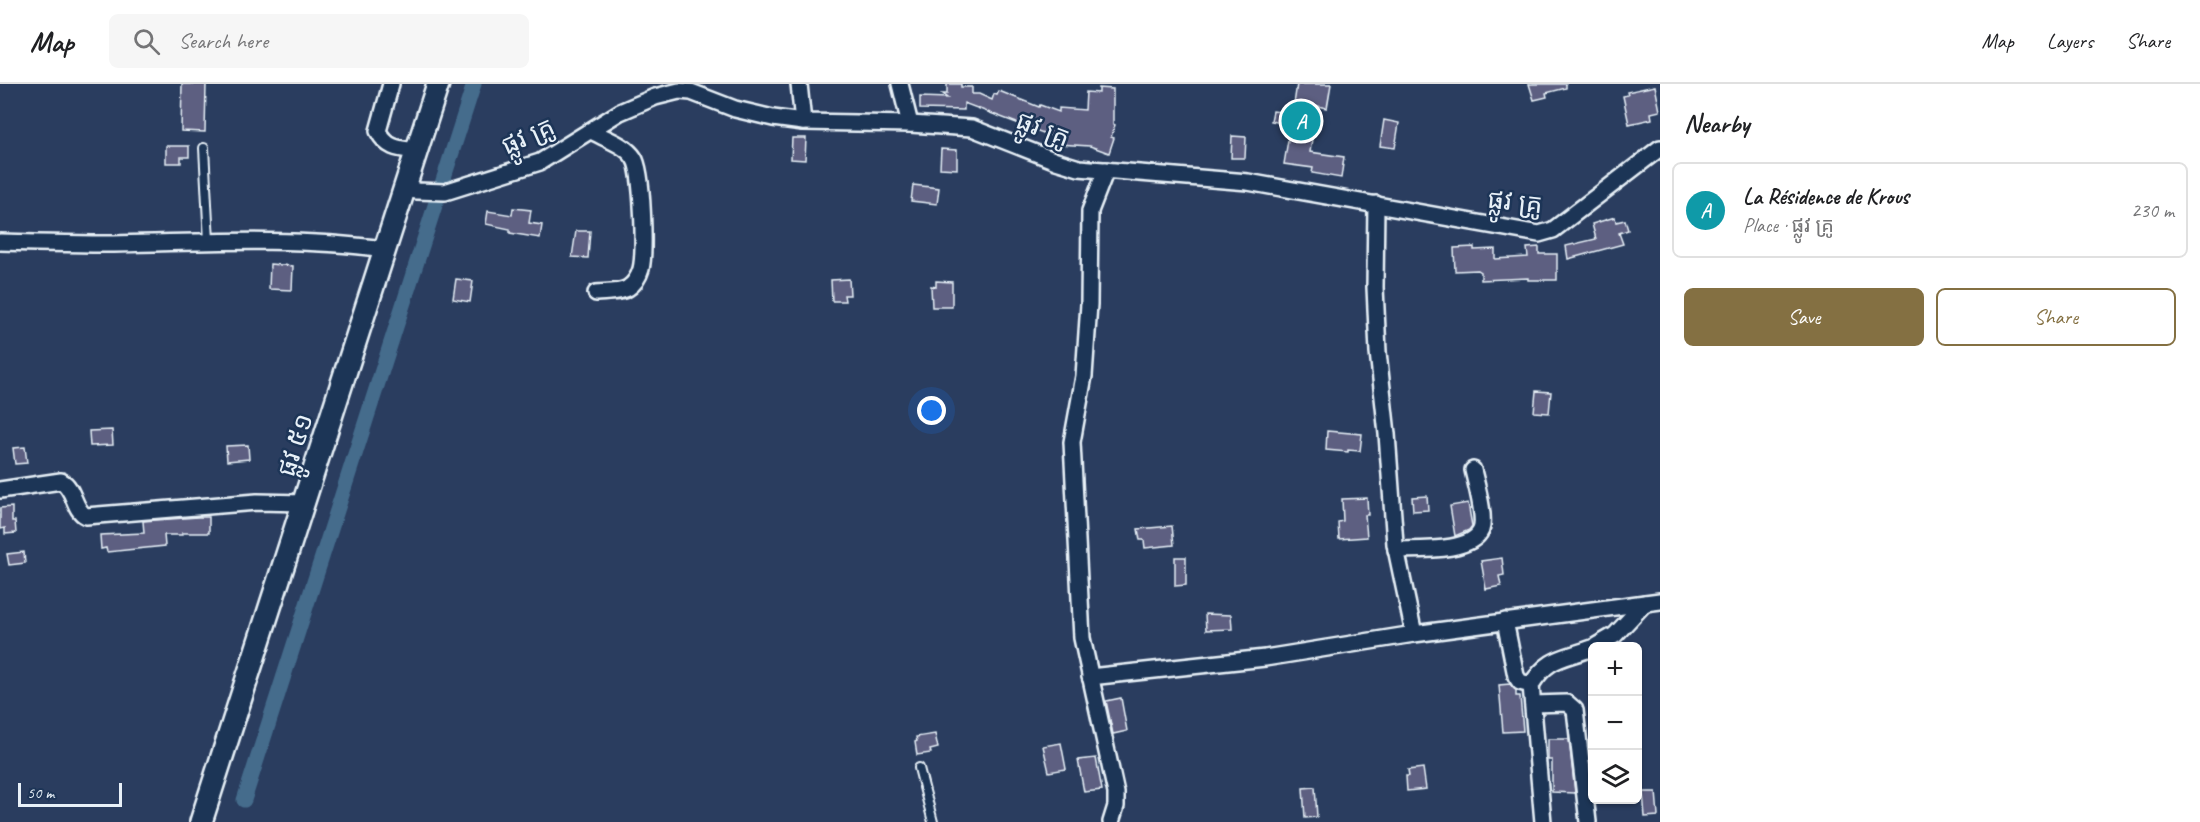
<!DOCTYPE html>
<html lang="en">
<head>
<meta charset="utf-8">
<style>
	:root { --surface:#fff; --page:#f6f6f6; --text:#202124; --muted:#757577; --line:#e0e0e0; --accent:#847042 }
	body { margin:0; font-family:Caveat,"Noto Sans Khmer",sans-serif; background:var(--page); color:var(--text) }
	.controls { position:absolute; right:18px; bottom:18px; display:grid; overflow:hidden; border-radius:9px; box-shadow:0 2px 4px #0004 }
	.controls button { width:54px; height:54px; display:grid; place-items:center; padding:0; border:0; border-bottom:2px solid var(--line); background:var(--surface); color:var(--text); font:30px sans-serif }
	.scale { position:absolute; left:18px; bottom:15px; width:104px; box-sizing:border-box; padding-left:6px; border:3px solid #e8f1f8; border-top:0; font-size:16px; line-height:21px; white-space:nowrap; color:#e8f1f8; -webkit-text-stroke:4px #1d3557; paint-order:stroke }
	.you { position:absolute; left:932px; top:327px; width:21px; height:21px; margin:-15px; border:4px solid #fff; border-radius:50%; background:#1a73e8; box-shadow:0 0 0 9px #1a73e833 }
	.badge { display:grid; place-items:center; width:39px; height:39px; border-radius:50%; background:var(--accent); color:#fff; font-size:20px; font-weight:700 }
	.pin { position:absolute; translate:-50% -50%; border:3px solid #fff; box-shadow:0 2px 6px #0006 }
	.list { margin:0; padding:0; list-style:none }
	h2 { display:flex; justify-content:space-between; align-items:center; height:78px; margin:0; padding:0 24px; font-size:26px }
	h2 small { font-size:20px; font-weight:400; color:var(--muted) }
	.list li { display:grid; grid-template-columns:39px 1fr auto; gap:18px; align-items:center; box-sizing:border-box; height:96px; margin:0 12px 12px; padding:0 12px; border:2px solid var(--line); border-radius:9px }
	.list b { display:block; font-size:22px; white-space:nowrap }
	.list p { margin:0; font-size:20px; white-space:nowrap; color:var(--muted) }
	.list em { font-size:20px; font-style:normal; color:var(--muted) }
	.actions { display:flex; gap:12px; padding:18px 24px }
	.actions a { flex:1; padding:14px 0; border:2px solid var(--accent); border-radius:9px; text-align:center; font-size:21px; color:var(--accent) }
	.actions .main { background:var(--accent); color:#fff }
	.icon { flex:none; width:33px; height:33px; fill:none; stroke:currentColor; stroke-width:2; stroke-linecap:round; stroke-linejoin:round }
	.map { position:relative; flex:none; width:1660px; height:738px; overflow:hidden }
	header { display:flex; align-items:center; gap:36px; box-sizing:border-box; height:84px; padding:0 30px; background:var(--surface); border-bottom:2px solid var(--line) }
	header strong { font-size:28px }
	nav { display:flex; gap:33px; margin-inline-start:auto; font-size:21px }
	.search { width:420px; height:54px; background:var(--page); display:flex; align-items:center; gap:15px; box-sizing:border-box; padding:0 21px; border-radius:9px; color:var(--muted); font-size:22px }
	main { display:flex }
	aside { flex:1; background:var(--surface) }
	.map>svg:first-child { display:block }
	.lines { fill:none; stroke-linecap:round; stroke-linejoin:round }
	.canal { stroke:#446c8c; stroke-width:15 }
	.building { fill:#5d5e81; stroke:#e8f1f8; stroke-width:1.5 }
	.lane-casing { stroke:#e8f1f8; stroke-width:12 }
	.street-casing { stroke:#e8f1f8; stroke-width:20 }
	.secondary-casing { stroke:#e8f1f8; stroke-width:26 }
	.lane { stroke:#1d3557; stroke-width:8 }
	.street { stroke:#1d3557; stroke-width:15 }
	.secondary { stroke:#1d3557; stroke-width:21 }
	.labels { text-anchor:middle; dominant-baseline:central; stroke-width:5; stroke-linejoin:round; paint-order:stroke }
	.street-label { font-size:26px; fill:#e8f1f8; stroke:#1d3557 }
</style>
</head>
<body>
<header>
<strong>Map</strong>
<div class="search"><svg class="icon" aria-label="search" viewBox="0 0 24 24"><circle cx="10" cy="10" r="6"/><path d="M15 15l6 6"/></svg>Search here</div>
<nav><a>Map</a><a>Layers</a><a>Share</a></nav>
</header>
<main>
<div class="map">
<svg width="1660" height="738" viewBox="0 0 1660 738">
	<rect width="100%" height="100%" fill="#2a3d5f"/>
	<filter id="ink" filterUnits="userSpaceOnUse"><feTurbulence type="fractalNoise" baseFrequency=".0167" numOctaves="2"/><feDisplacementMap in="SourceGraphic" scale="12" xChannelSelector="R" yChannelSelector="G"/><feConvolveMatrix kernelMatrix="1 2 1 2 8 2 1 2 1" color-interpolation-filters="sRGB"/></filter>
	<g filter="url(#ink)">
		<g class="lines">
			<path class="canal" d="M244 716 474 0"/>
		</g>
		<g class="building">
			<path d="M182 0H206L205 48 181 47Z"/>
			<path d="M947 0H961V3H972V10H979L992 16 994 10 997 11 999 7 1039 23 1040 21 1059 28V24L1085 26 1086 8 1099 9V4L1113 5V40L1115 41 1111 53 1114 54 1109 69 1090 62 1058 60 1059 55 964 19V26L920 25V13L947 14 942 10H947Z"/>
			<path d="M1297 0H1331L1327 24 1317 22 1310 68 1344 73 1341 94 1312 89 1313 84 1284 80 1289 50H1286L1288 40 1271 37 1273 27 1289 29 1291 19 1294 20Z"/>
			<path d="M1529 0H1566V4L1546 9 1547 13 1534 16Z"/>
			<path d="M1655 2 1660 27 1651 29 1652 35 1629 40 1623 12 1628 11 1627 8Z"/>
			<path d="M1384 36 1399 39 1395 64 1380 62Z"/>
			<path d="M1232 52 1246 53 1245 74H1231Z"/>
			<path d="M792 54H806L805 76 791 75Z"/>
			<path d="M166 62H189V73H181V79H166Z"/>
			<path d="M941 65 957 66V85L940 84Z"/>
			<path d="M913 101 939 104 937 120 911 117Z"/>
			<path d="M513 124 531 126 529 139 542 141 540 154 510 149V145L486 140 488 127 512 131Z"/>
			<path d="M1615 133 1616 138 1625 136 1628 146 1619 149 1623 160 1568 175 1566 162 1596 155 1592 140Z"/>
			<path d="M576 147H590L588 174 572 173Z"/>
			<path d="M1474 163V166L1495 165V175L1528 173 1527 164 1539 163V170H1557V196H1528V194L1481 196V188L1478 186 1455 187 1454 164Z"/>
			<path d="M270 180 293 182 292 206 269 205Z"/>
			<path d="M456 195 473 197 470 218 453 215Z"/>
			<path d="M849 195 850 211H844L845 217H832L831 196Z"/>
			<path d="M936 197 952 198V223H932L931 202 936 203Z"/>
			<path d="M1536 307 1551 308 1549 329 1534 328Z"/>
			<path d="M112 346 113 361 90 362 89 347Z"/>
			<path d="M1327 347 1362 350 1360 367 1348 366V368L1326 366Z"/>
			<path d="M248 361 249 375 227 377 226 362Z"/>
			<path d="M25 363 27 379 15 380 13 364Z"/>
			<path d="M1427 412 1428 426 1413 427 1412 413Z"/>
			<path d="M1367 414 1368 431H1365L1367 453 1339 455 1338 438 1343 437 1342 415Z"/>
			<path d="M1468 419 1472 442 1469 446 1455 452 1450 422Z"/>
			<path d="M12 423V437H15L16 449 5 450V444L0 445V424Z"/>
			<path d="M198 433H209V449H182V451H164L165 462 107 468 106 464 101 465 100 451 144 449 143 437Z"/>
			<path d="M1172 442 1174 461 1145 464 1144 456H1140L1138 445Z"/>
			<path d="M24 468 25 479 9 481 7 470Z"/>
			<path d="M1175 473H1186V501L1175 502Z"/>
			<path d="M1502 474 1504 491 1499 492 1501 502 1486 505 1481 477Z"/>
			<path d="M1205 530 1231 531 1232 545 1206 546Z"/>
			<path d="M1510 600 1516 606V612H1520L1523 647 1503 648 1499 601Z"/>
			<path d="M1121 614 1127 647 1113 650 1106 617Z"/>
			<path d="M935 650 938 664 930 666 931 669 917 671 915 658 917 657 916 653Z"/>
			<path d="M1548 655H1569L1575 709 1552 708V676H1548Z"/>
			<path d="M1061 659 1066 685 1049 688 1043 662Z"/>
			<path d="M1096 674 1102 706 1084 708 1078 676Z"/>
			<path d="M1423 684 1426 705 1407 707 1406 692H1409L1408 686Z"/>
			<path d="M1315 703 1317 733 1305 734 1303 704Z"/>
			<path d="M1643 708H1656L1658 732 1645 733Z"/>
		</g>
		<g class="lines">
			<defs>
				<g id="lane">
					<path d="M204 64 209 157"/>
					<path d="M919 684 933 738"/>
				</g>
				<g id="street">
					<path d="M391 0 378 47C387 65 399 65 417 67"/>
					<path d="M799 0 803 38"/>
					<path d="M900 0 910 40"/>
					<path d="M591 47C604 54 626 61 634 74 643 87 645 169 641 185 639 192 634 200 628 204 620 209 605 208 596 209"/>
					<path d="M1106 86 1090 127 1089 220 1084 292 1072 358 1082 554 1116 709V722L1111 738"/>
					<path d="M405 105 417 107 445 108 540 78 620 28 655 13 679 7 691 8 735 25 773 34 803 38 910 40 972 44 1056 77 1079 84 1248 98 1539 150 1553 146 1660 64"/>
					<path d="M1376 120 1375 203 1378 268 1387 350 1395 460 1414 550"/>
					<path d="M0 158C38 159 76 160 114 160 204 158 295 153 384 165"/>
					<path d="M0 406 61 397C75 404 73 426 86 432L257 418 304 419"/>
					<path d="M1396 466C1417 465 1471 469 1481 446 1486 433 1476 400 1473 386"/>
					<path d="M1505 537 1516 592 1520 598 1531 601 1543 738"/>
					<path d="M1596 562 1615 551 1645 519"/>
					<path d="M1090 593 1265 574 1414 550 1660 517"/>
					<path d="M1531 601C1549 572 1564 575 1592 564"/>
					<path d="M1533 620 1567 619 1575 626 1588 738"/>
				</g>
				<path id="secondary" d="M201 738 438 0"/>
			</defs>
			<use href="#lane" class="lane-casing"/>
			<use href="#street" class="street-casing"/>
			<use href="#secondary" class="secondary-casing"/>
			<use href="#lane" class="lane"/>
			<use href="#street" class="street"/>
			<use href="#secondary" class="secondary"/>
		</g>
	</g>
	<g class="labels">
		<g class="street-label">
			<text transform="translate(1043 45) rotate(21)">ផ្លូវ គ្រូ</text>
			<text transform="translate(528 52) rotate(-24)">ផ្លូវ គ្រូ</text>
			<text transform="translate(1515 118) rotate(6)">ផ្លូវ គ្រូ</text>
			<text transform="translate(295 361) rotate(-72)">ផ្លូវ ៥១</text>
		</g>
	</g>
</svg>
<div class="controls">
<button>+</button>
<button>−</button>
<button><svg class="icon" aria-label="layers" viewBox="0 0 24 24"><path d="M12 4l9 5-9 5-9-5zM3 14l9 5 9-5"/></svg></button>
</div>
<div class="scale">50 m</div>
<div class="you"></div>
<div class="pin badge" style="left:1301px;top:37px;background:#0f9aa8">A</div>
</div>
<aside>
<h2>Nearby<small></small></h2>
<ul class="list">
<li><span class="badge" style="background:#0f9aa8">A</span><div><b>La Résidence de Krous</b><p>Place · ផ្លូវ គ្រូ</p></div><em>230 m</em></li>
</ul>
<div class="actions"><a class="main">Save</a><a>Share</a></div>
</aside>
</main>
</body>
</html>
